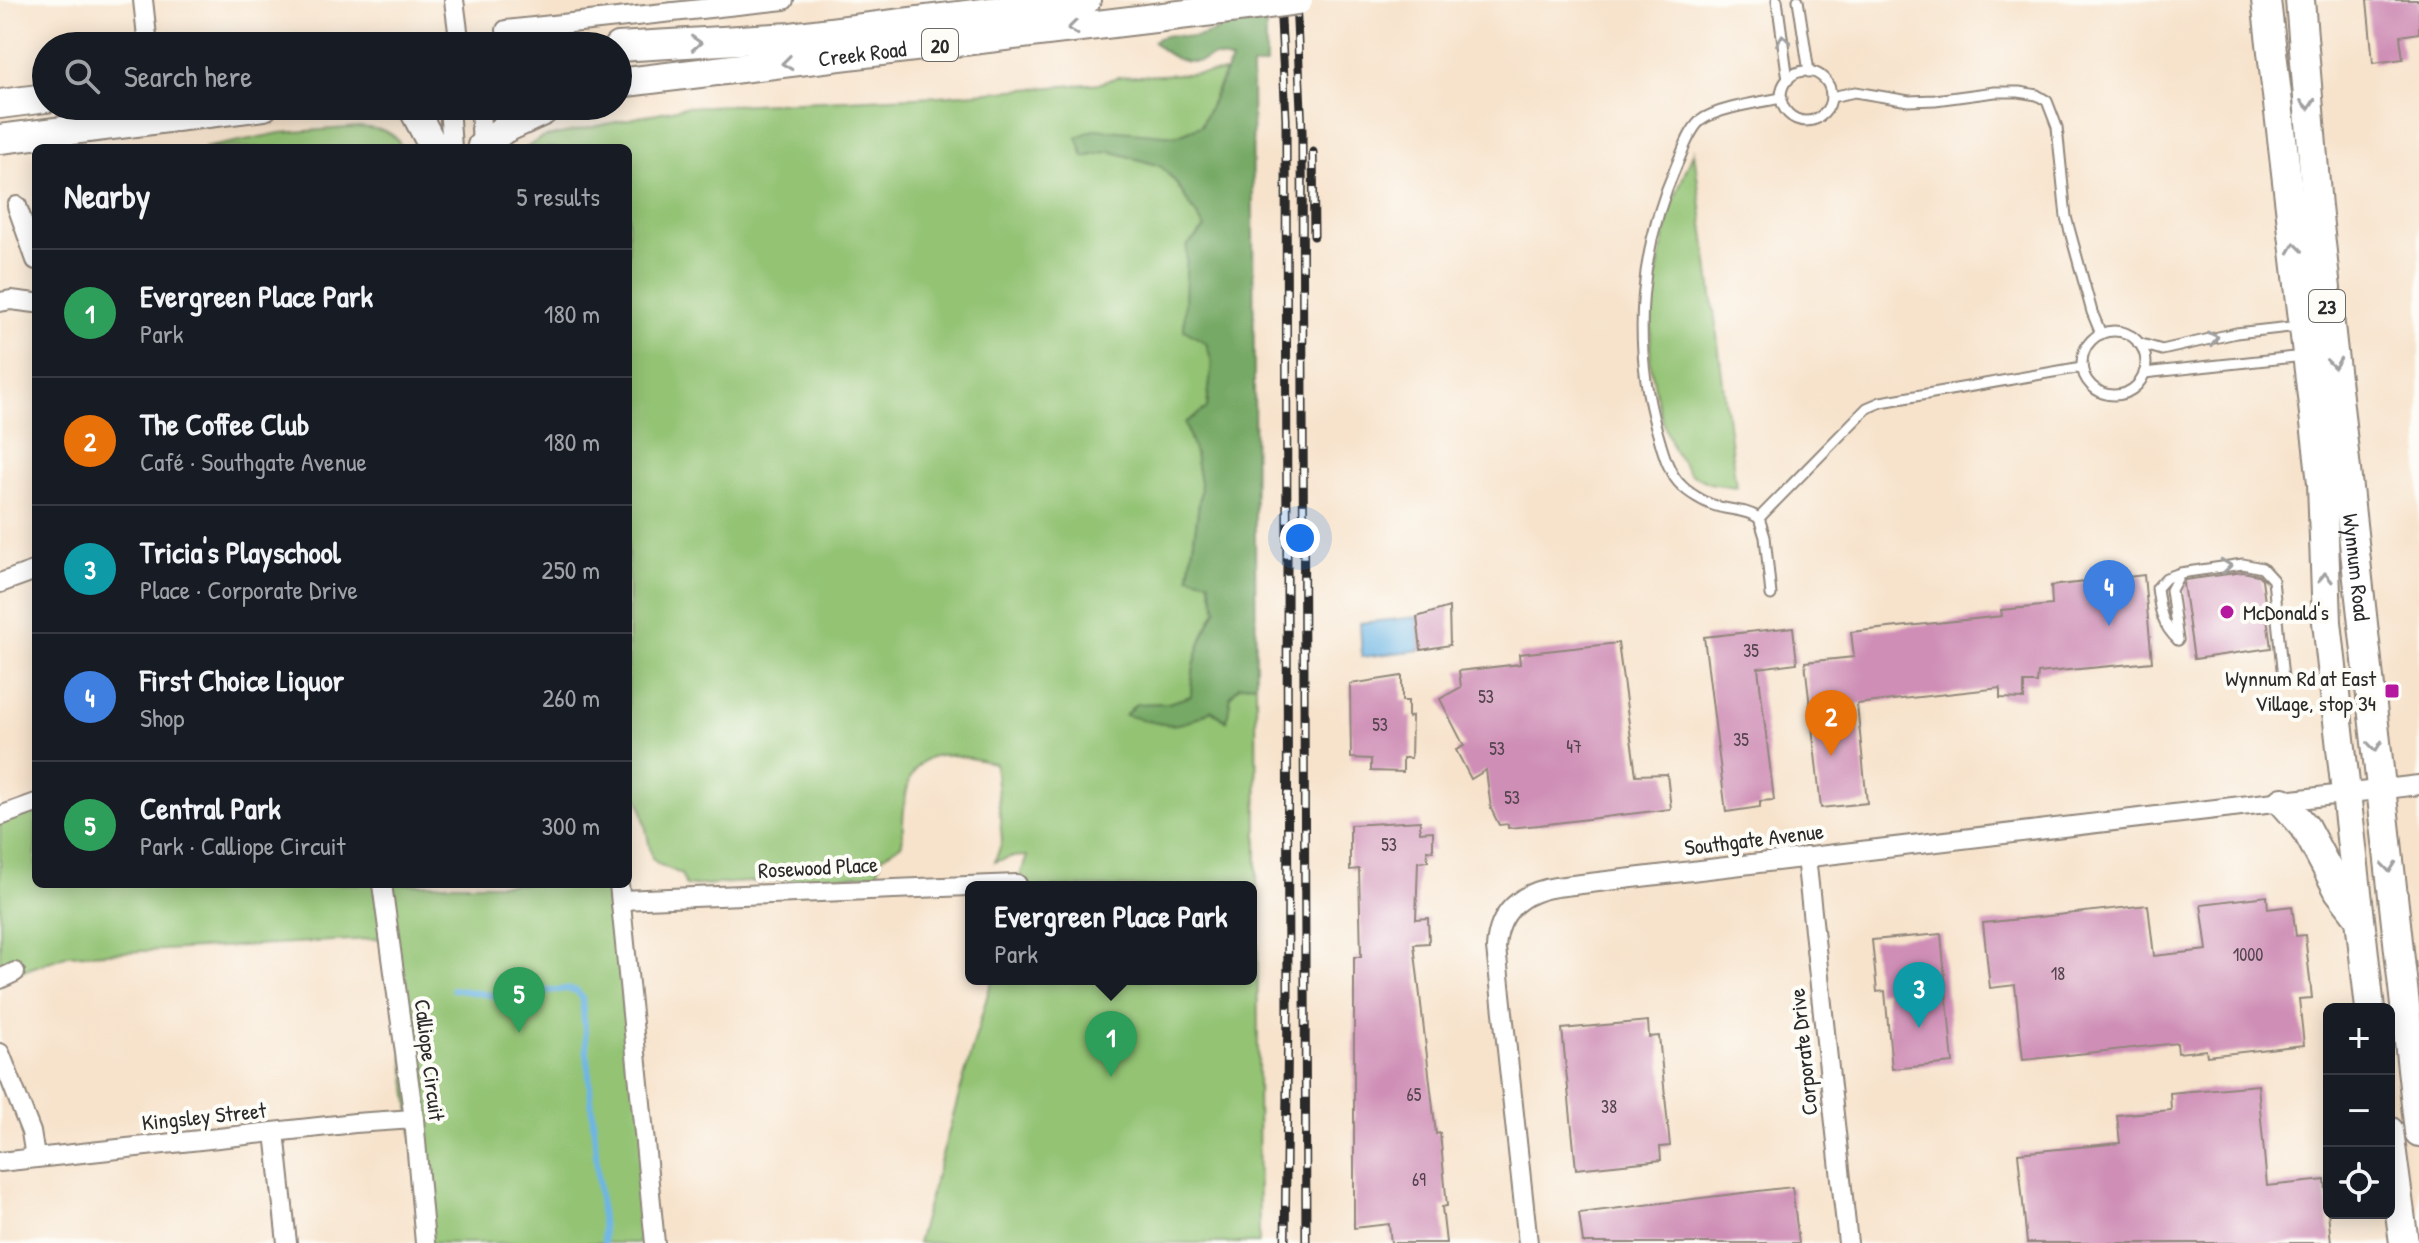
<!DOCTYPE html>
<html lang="en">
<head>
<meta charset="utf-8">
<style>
	:root { --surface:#171b24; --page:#20242c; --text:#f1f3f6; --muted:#9ea1a6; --line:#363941; --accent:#1a73e8 }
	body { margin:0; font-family:"Patrick Hand",sans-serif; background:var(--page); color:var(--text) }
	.controls { position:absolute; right:24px; bottom:24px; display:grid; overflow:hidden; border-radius:12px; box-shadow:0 4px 20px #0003 }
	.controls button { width:72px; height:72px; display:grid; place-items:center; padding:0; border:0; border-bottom:2px solid var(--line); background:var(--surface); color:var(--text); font:40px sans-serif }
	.you { position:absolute; left:1300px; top:538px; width:28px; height:28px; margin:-20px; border:6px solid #fff; border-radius:50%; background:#1a73e8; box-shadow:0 0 0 12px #1a73e833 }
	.badge { display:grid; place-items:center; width:52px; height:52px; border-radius:50%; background:var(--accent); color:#fff; font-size:26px; font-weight:700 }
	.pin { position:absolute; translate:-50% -66px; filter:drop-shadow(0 2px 4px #0008) }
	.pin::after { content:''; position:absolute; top:42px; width:28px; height:24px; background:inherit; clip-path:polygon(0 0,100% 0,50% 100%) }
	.popup { position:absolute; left:965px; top:881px; width:292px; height:104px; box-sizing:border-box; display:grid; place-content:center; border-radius:12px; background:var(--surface); filter:drop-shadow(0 2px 6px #0005); font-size:26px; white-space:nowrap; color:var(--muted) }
	.popup b { font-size:30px; color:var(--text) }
	.popup::after { content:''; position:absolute; left:50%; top:100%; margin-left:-16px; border:16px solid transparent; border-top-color:var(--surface) }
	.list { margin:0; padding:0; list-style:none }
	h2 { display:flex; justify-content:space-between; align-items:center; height:104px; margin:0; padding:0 32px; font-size:34px }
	h2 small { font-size:26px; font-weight:400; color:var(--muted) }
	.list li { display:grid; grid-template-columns:52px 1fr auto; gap:24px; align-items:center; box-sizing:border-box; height:128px; padding:0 32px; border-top:2px solid var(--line) }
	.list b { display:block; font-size:30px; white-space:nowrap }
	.list p { margin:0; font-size:26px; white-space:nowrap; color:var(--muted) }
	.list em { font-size:26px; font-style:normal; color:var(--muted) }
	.icon { flex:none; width:44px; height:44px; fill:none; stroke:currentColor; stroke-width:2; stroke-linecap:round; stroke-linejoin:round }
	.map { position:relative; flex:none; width:2419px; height:1243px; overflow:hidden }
	.search { position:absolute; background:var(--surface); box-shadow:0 4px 20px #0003; left:32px; top:32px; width:600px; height:88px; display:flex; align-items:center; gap:20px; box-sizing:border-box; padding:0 28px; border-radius:44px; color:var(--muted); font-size:30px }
	.panel { position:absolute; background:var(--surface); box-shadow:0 4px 20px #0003; left:32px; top:144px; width:600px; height:744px; border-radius:12px }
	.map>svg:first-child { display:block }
	.green { fill:#93c373; stroke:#5f774f; stroke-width:2 }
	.forest { fill:#76a965; stroke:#506a48; stroke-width:2 }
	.water { fill:#6db5e4; stroke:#4c7088; stroke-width:2 }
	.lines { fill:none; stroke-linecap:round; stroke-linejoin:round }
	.stream { stroke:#6db5e4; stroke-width:6 }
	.building { fill:#cf8eb6 }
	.lane-casing { stroke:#91877c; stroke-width:13 }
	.street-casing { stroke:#91877c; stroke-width:22 }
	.primary-casing { stroke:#91877c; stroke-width:32 }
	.lane { stroke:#fff; stroke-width:9 }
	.street { stroke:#fff; stroke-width:18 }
	.primary { stroke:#fff; stroke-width:28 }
	.rail-casing { stroke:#2b2b2b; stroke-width:9 }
	.rail { stroke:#fdfcf7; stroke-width:6; stroke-dasharray:18; stroke-linecap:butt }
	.primary-bridge-casing { stroke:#91877c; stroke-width:32; stroke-linecap:butt }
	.primary-bridge { stroke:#fff; stroke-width:28 }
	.oneway { stroke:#a0a0a0 }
	.poi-dot { fill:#b5179e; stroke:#fdfcf7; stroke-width:3 }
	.labels { text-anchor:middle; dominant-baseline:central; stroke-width:8; stroke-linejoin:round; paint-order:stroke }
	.number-label { font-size:18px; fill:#54444e }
	.shield { fill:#fdfcf7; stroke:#6a6a68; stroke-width:2 }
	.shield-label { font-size:20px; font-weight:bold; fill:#2b2b2b }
	.street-label { font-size:22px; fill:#2b2b2b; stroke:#fdfcf7 }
	.poi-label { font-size:22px; fill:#2b2b2b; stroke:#fdfcf7; text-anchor:start }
</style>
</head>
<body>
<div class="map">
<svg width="2419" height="1243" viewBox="0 0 2419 1243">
	<rect width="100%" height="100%" fill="#fdfcf7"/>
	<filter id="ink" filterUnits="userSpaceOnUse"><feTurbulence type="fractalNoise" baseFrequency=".0125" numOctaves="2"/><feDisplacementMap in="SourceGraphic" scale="16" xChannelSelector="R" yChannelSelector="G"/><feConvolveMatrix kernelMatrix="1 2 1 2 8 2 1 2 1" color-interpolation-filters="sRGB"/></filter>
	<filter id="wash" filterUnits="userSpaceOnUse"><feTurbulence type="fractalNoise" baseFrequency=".006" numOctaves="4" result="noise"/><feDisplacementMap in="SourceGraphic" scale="32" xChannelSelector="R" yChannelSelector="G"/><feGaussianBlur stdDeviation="1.8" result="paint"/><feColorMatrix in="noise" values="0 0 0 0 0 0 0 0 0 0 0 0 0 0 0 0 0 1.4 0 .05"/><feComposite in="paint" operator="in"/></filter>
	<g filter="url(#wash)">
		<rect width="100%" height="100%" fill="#f7e3cc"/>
		<g class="green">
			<path d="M1225 72 1201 126 1176 136 1139 134 1085 157 1110 151 1160 166 1174 180 1205 228 1187 246 1188 279 1212 362 1207 408 1185 423 1195 454 1201 489 1189 575 1209 581 1217 609C1201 635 1191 665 1191 696L1168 703 1136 704 1126 714C1161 725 1179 732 1211 710L1226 721 1231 695 1239 686 1256 683 1259 1243H917L992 979H1251V887H1016L1027 856 1010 857 995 862 1002 841 995 763C979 761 957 753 940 755 900 759 904 816 902 844L882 857 877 874 686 886 681 874 658 864 652 858 641 805 628 770V148H526L541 138 685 107 938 96 1101 83 1117 77Z"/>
			<path d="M360 127C379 129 394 129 402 148H204L280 133Z"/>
			<path d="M1694 151 1736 487 1709 483 1690 474 1673 449 1660 414 1650 362 1652 297 1670 209Z"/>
			<path d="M36 803V884H619L655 1243H425L390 938 68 955 0 979V816Z"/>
		</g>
		<path class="forest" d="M1235 23 1266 24V65L1252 67 1256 683 1239 686 1231 695 1227 721 1211 710C1176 733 1163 724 1125 715L1136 704 1168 703 1191 696C1191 665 1201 636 1217 609L1209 581 1189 576 1201 489 1195 454 1185 423 1207 408 1212 362 1206 343 1184 330 1187 246 1205 228 1174 180 1160 166 1110 151 1084 157 1077 137 1096 129 1176 136 1201 126 1231 61C1204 51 1213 62 1193 62 1179 63 1162 51 1153 41 1176 28 1187 42 1204 35 1215 32 1224 26 1235 23Z"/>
		<path class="water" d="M1417 617 1421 650 1362 657 1360 623Z"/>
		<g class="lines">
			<g class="stream">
				<path d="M453 989 496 996"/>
				<path d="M512 994 568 989 577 991 582 998 604 1243"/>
			</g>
		</g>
		<g id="blocks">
			<g class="building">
				<path d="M2367 0H2419V33L2400 36 2403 59 2373 63Z"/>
				<path d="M2243 572 2258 575 2262 579 2271 648 2194 659 2183 584 2185 580Z"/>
				<path d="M2144 575 2152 662 2038 673 2037 683H2024V699L2000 698V688L1857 704 1867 803 1821 808 1805 662 1854 657 1851 632 2002 616 2001 610 2052 605 2051 586Z"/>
				<path d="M1449 607 1450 645 1421 650 1417 617Z"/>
				<path d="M1793 627 1797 663 1758 668 1774 800 1760 801V807L1726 812 1704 637Z"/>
				<path d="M1618 643 1636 775 1667 774 1671 809 1539 825 1508 828V824L1499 825 1491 809 1486 770 1471 779 1456 750 1464 746 1440 699 1461 687 1459 671 1520 664 1519 654Z"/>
				<path d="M1402 676V701H1408V718L1412 716 1411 758H1403V772L1371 771V759L1351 758 1350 684Z"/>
				<path d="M1420 821V832L1433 831V851L1427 850 1428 861 1418 862 1416 919 1428 918 1429 943 1414 944 1436 1134 1440 1133 1447 1206 1442 1207 1446 1243H1391L1389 1224 1354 1228V957H1361L1359 869 1350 870V825Z"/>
				<path d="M2267 896 2268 909 2292 906 2296 936 2305 935 2312 998 2299 999 2304 1045 2207 1056 2206 1050 2178 1053 2177 1043 2023 1060 2015 985 1990 988 1983 923 2148 905 2154 956 2207 950 2201 904Z"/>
				<path d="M1941 934 1953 1063 1892 1069 1885 991 1877 992 1872 940Z"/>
				<path d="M1648 1021 1649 1037 1659 1036 1670 1146 1660 1147 1661 1160 1576 1169 1562 1029Z"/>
				<path d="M2258 1085 2267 1186 2325 1180 2331 1243H2027L2018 1153 2120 1143 2117 1115 2171 1110 2170 1093Z"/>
				<path d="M1792 1187 1799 1243H1583L1579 1213Z"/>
			</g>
		</g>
	</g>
	<g filter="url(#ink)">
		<use href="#blocks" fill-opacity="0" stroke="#91877c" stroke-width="2"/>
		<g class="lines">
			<defs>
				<g id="lane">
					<path d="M1777 0 1788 80"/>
					<path d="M1798 0 1809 72"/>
					<circle cx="1806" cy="96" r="25"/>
					<path d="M1831 97 1855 92 1909 101 1935 100 1995 92H2019L2037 95 2047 101 2057 127 2066 217 2092 312 2101 334"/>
					<circle cx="2114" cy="363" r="32"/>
					<path d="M2138 343 2162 350 2236 333 2299 326"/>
					<path d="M2144 373 2304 356"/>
					<path d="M1759 518 1867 408 1881 402 2082 367"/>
					<path d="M1771 595 1765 537 1759 518C1743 508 1729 511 1713 505 1704 502 1689 493 1682 486 1668 474 1662 448 1657 431 1631 342 1640 248 1677 164 1683 151 1689 131 1700 121 1716 108 1761 102 1782 98"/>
					<path d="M2178 640C2161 624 2160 610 2157 588L2166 578 2180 573 2243 564 2262 568 2273 580 2283 678"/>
					<path d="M2178 640 2171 590 2179 575"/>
				</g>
				<g id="street">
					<path d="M143 0 148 46"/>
					<path d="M454 0 460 46"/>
					<path d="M506 30 784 0"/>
					<path d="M449 106 452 148"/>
					<path d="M480 106 482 148"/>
					<path d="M17 206 36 260"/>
					<path d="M0 302 11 300 35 303"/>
					<path d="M0 583 36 570"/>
					<path d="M0 816 36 803"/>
					<path d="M1806 857 1848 1243"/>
					<path d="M382 884 414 1119 425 1243"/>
					<path d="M619 884 655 1243"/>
					<path d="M621 900 1017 884"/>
					<path d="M0 979 15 972"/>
					<path d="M0 1053 31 1132 35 1157"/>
					<path d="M275 1132 287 1243"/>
					<path d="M0 1162 355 1123 414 1119"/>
					<path d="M1528 1243 1496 948C1498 912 1521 892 1556 887L2419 785"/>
				</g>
				<g id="primary">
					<path d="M2266 0 2322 483 2327 622 2370 1009"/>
					<path id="s1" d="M2300 0 2317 207 2419 1132"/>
					<path d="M618 47 791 37 1086 0"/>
					<path id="s2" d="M618 83 1262 5"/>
					<path d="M0 104 46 98"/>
					<path d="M412 106 434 148"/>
					<path d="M0 139 264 106"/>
					<path d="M482 146 504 129 543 111 548 106"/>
					<path d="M2283 802 2305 827 2339 891 2359 917"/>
					<path d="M2389 1131 2404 1243"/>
				</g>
			</defs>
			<use href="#lane" class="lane-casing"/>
			<use href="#street" class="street-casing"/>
			<use href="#primary" class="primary-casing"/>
			<use href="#lane" class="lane"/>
			<use href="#street" class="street"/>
			<use href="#primary" class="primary"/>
			<defs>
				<g id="rail">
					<path d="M1280 0 1286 119 1288 1012 1285 1243"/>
					<path d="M1296 0 1302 132 1306 1243"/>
					<path d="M1313 152 1314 236"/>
				</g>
			</defs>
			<use href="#rail" class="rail-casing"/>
			<use href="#rail" class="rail"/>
			<defs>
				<path id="primary-bridge" d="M1262 5 1298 0"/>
			</defs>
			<use href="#primary-bridge" class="primary-bridge-casing"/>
			<use href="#primary-bridge" class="primary-bridge"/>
		</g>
		<defs><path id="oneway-chevron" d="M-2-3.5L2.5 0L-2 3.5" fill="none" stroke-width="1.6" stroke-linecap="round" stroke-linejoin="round" transform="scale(2)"/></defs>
		<g class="oneway">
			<use href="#oneway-chevron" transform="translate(1073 28) rotate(173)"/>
			<use href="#oneway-chevron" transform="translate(1783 40) rotate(-98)"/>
			<use href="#oneway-chevron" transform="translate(696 43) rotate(-3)"/>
			<use href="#oneway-chevron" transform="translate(787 63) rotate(173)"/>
			<use href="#oneway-chevron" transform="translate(2308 104) rotate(85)"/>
			<use href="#oneway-chevron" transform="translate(2295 248) rotate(-97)"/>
			<use href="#oneway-chevron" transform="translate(2213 338) rotate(-13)"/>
			<use href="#oneway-chevron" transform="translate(2334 363) rotate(84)"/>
			<use href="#oneway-chevron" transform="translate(2226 566) rotate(-6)"/>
			<use href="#oneway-chevron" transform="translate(2325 578) rotate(-91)"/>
			<use href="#oneway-chevron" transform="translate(2375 746) rotate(84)"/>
			<use href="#oneway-chevron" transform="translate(2389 867) rotate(84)"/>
		</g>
	</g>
	<g class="poi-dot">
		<circle cx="2227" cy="612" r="8"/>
		<rect x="2384" y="683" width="16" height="16" rx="4"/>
	</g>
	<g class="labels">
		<g class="number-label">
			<text x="1751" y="650">35</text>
			<text x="1486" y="696">53</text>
			<text x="1380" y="724">53</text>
			<text x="1741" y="739">35</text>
			<text x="1574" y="746">47</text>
			<text x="1497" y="748">53</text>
			<text x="1512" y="797">53</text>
			<text x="1389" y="844">53</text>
			<text x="2248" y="954">1000</text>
			<text x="2058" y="973">18</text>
			<text x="1414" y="1094">65</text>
			<text x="1609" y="1106">38</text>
			<text x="1419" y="1179">69</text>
		</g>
		<g class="shield">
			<rect x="922" y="29" width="36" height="32" rx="6"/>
			<rect x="2309" y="290" width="36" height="32" rx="6"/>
		</g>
		<g class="shield-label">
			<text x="940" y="45">20</text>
			<text x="2327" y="306">23</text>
		</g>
		<g class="street-label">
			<text stroke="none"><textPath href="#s2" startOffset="246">Creek Road</textPath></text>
			<text stroke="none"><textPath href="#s1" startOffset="570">Wynnum Road</textPath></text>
			<text transform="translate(1754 839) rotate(-7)">Southgate Avenue</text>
			<text transform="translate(818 867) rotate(-3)">Rosewood Place</text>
			<text transform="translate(1803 1052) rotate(-96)">Corporate Drive</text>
			<text transform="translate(430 1060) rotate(83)">Calliope Circuit</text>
			<text transform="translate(204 1116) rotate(-6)">Kingsley Street</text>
		</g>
		<g class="poi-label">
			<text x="2243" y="612">McDonald's</text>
			<text x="2376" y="678" text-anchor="end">Wynnum Rd at East<tspan x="2376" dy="25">Village, stop 34</tspan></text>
		</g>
	</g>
</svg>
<div class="controls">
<button>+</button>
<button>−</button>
<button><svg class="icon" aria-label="locate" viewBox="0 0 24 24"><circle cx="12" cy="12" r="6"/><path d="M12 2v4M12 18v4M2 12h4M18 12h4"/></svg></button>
</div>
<div class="you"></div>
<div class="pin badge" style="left:1111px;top:1077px;background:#2e9e5b">1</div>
<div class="popup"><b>Evergreen Place Park</b>Park</div>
<div class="pin badge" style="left:1831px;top:756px;background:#e8710a">2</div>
<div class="pin badge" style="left:1919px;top:1028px;background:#0f9aa8">3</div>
<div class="pin badge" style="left:2109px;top:626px;background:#3f7fe0">4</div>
<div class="pin badge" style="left:519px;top:1033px;background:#2e9e5b">5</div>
<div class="search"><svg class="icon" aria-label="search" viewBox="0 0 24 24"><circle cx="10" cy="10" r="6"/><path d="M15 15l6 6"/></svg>Search here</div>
<section class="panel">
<h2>Nearby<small>5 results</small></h2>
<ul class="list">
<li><span class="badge" style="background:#2e9e5b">1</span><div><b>Evergreen Place Park</b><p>Park</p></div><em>180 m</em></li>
<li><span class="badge" style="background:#e8710a">2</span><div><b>The Coffee Club</b><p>Café · Southgate Avenue</p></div><em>180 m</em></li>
<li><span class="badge" style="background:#0f9aa8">3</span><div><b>Tricia's Playschool</b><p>Place · Corporate Drive</p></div><em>250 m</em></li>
<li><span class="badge" style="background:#3f7fe0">4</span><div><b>First Choice Liquor</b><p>Shop</p></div><em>260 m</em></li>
<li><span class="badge" style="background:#2e9e5b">5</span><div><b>Central Park</b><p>Park · Calliope Circuit</p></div><em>300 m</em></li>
</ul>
</section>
</div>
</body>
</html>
